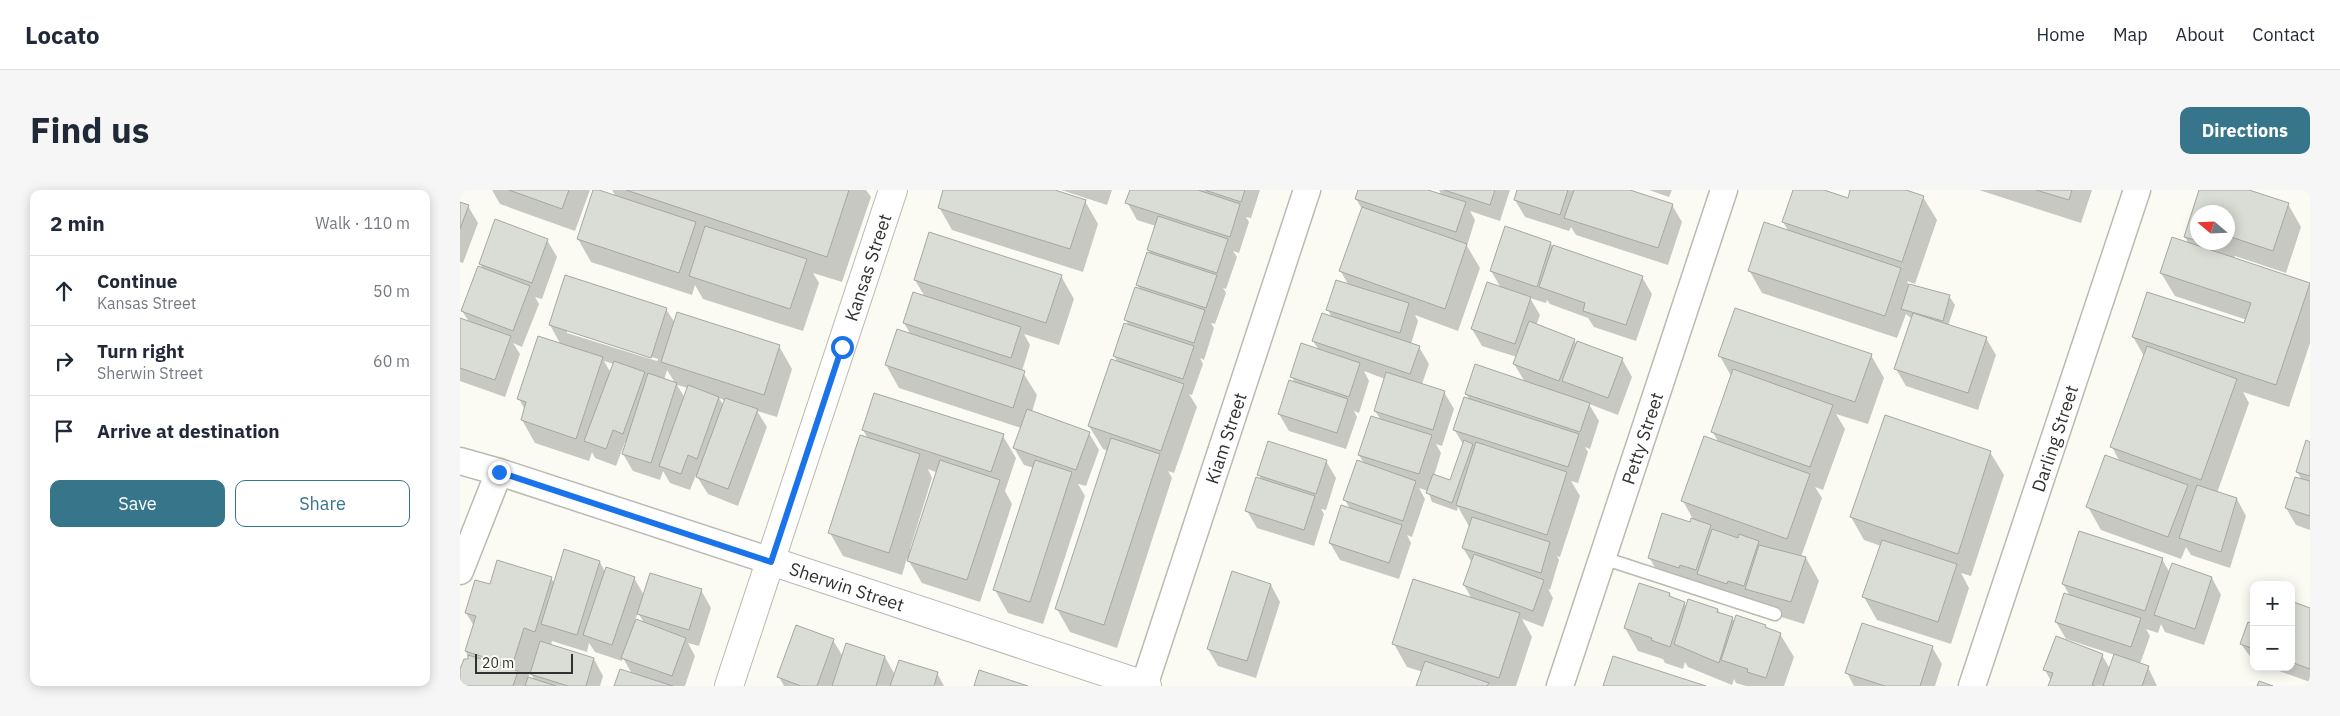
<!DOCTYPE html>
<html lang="en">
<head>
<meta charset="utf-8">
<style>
	:root { --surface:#fff; --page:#f6f6f7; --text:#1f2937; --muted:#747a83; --line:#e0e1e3; --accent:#37758b }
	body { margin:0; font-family:"IBM Plex Sans",sans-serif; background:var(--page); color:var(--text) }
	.controls { position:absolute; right:15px; bottom:15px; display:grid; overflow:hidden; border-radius:10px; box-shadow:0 2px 12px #0003 }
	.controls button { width:45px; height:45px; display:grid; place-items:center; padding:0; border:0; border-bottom:1px solid var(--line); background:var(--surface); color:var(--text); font:25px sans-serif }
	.compass { position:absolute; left:1730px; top:15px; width:45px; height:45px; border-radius:50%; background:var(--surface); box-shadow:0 2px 12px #0003; rotate:289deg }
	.scale { position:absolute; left:15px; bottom:12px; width:98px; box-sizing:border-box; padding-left:5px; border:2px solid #31312f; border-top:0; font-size:14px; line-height:18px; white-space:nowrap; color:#31312f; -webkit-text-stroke:4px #fbfbf4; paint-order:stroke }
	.stop { position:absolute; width:15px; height:15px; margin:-11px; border:4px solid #1a73e8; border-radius:50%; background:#fff }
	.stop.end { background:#1a73e8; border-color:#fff; box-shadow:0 1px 5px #0008 }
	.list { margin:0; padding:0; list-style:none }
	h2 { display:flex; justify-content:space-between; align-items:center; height:65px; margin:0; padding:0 20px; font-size:21px }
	h2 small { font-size:16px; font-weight:400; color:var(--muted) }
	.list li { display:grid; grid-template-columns:32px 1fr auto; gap:15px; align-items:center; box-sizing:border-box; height:70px; padding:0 20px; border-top:1px solid var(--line) }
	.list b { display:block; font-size:19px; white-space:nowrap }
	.list p { margin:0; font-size:16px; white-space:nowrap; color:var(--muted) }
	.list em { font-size:16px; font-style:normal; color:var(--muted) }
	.actions { display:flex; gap:10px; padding:15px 20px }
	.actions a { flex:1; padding:11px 0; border:1px solid var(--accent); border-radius:10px; text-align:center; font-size:18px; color:var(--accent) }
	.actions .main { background:var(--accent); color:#fff }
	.icon { flex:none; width:28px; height:28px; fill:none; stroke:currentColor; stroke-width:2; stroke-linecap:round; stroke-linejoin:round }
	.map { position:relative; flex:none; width:1850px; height:496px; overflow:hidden; border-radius:10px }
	header { display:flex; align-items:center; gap:30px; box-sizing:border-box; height:70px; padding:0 25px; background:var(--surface); border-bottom:1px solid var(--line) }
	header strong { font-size:24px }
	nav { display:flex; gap:28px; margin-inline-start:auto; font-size:18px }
	.intro { display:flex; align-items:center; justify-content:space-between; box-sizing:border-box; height:120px; padding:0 30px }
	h1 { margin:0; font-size:35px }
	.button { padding:12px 22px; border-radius:10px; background:var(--accent); color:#fff; font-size:18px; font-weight:700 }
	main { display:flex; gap:30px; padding:0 30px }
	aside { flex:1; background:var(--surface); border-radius:10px; box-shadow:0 2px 12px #0003 }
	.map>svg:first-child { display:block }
	.shadow { fill:#0003; fill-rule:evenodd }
	.building { fill:#daddd6; stroke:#a5a7a2 }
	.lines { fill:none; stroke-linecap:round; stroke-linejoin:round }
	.lane-casing { stroke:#babab3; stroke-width:15 }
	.street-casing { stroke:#babab3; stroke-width:29 }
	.secondary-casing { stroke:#babab3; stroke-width:30 }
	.lane { stroke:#fff; stroke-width:12 }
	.street { stroke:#fff; stroke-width:26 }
	.secondary { stroke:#fff; stroke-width:28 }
	.route { stroke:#1a73e8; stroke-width:6 }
	.labels { text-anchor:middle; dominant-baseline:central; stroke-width:5; stroke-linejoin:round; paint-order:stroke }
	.street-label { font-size:18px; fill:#31312f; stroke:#fbfbf4 }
</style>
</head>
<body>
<header>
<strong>Locato</strong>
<nav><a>Home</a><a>Map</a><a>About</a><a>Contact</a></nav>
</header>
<div class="intro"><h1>Find us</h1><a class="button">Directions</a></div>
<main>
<aside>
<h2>2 min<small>Walk · 110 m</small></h2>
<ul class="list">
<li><svg class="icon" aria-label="ahead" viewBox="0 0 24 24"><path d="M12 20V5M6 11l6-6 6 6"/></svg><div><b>Continue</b><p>Kansas Street</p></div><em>50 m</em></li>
<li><svg class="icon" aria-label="right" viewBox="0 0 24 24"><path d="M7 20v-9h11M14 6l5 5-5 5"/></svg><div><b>Turn right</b><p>Sherwin Street</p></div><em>60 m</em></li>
<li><svg class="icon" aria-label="arrive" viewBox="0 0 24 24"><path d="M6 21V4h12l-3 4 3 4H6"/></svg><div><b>Arrive at destination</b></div></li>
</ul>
<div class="actions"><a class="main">Save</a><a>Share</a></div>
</aside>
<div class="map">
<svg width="1850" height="496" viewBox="0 0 1850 496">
	<rect width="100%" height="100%" fill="#fbfbf4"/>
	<g class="shadow">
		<path d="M32 0H130L115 41 40 14Z"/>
		<path d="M135 0 156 7 152 0H406L411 7 382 92 353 83 359 93 343 141 243 109 235 95 232 105 131 72 118 49Z"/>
		<path d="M485 0H590L625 11 638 34 623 82 492 40 479 17Z"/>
		<path d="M601 0H652L647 15Z"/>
		<path d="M671 0H800L791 28 786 27 789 32 779 63 773 61 777 67 766 99 763 98 766 103 755 134 751 133 754 138 744 170 740 168 743 174 732 205 729 204 737 217 714 283 708 281 712 288 657 458 610 442 597 419 648 261 643 259 629 236 658 173 654 166 669 136 666 130 681 100 677 95 691 64 688 59 696 36 677 30 667 12Z"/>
		<path d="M899 0H967L982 6 979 0H1050L1040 31 1010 21 1015 30 1007 56 1020 78 998 141 955 125 958 131 951 154 959 157 969 174 962 194 984 202 994 219 982 256 976 254 981 263 974 286 991 292 1004 256 994 239 1010 210 1006 204 1065 192 1054 174 1057 167 1022 156 1012 139 1041 98 1031 81 1091 53 1092 56 1182 87 1192 104 1176 151 1134 137 1128 128 1090 114 1087 110 1086 113 1070 108 1080 125 1076 136 1114 150 1117 155 1162 169 1172 187 1158 225 1129 214 1139 231 1130 259 1125 257 1128 262 1118 293 1111 291 1120 306 1100 367 1097 366 1099 370 1090 400 1088 399 1093 408 1083 437 1062 429 1072 447 1056 496H957L963 482 947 477 934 454 1012 409 1004 395 1012 373 1003 358 1010 338 998 317 997 321 972 312 968 301 959 298 965 309 952 347 947 345 951 353 939 389 880 370 870 353 890 319 885 310 905 275 899 265 921 230 915 221 925 189 904 181 909 191 899 223 894 221 897 227 886 259 829 241 819 224 835 193 832 187 859 160 853 151 872 128 868 120 889 96 880 80 902 19 896 9Z"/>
		<path d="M1058 0H1166L1212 15 1222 32 1208 75 1116 45 1111 37 1109 41 1065 27 1055 10Z"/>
		<path d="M1189 0H1212L1209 7Z"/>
		<path d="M1334 0H1360L1389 10 1392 0H1444L1463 7 1477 30 1455 94 1447 91 1449 95 1489 106 1495 115 1488 136 1526 148 1536 165 1518 220 1446 196 1436 179 1452 129 1446 124 1437 148 1302 103 1289 80 1329 42 1323 32Z"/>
		<path d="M1519 0H1632L1621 33Z"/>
		<path d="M1740 0H1785L1828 14 1841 37 1826 83 1775 66 1774 69 1850 95V153L1829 217 1783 202 1789 213 1757 303 1777 309 1786 326 1770 378 1731 365 1726 357 1721 369 1641 340 1628 317 1660 272 1652 257 1684 166 1673 147 1785 135 1787 130 1715 106 1701 83 1729 54 1725 47ZM1738 22H1768V52H1738Z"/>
		<path d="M0 13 8 16 18 33 3 73 0 72Z"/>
		<path d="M87 50 97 67 82 109 75 107 79 114 62 157 53 153 60 164 45 207 0 191V130L10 133 2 121 23 79 20 74Z"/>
		<path d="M601 86 614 109 599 155 564 144 570 155 562 181 577 205 572 222 629 243 639 260 626 296 618 294 625 306 583 434 548 423 535 400 574 278 564 275 554 258 561 238 439 198 426 175 451 145 444 133 465 107 455 90Z"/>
		<path d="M206 119 215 133 319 156 332 179 317 227 297 221 307 237 278 316 248 304 236 285 230 300 210 293 203 281 200 290 173 281 163 264 167 253 165 252 156 276 135 268 132 262 129 271 75 253 62 230 65 220 59 209 101 155 90 135ZM107 140 198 169 197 171 107 143ZM144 171 154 174 151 183ZM207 180 215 193 204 190ZM217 195 228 198 225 208ZM259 208 266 211 264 216Z"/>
		<path d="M1411 165 1424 188 1408 234 1376 224 1385 239 1363 300 1355 297 1362 308 1341 367 1346 368 1359 391 1344 434 1202 390 1189 367 1234 331 1223 311 1259 253 1252 241 1271 186 1260 166Z"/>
		<path d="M403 240 543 246 556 268 545 301 552 314 520 412 462 393 447 368 442 385 383 366 370 343 408 249ZM468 279 478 283 452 360 450 359 472 288Z"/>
		<path d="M1850 253V340L1836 335 1826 318 1842 290 1837 282Z"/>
		<path d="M1530 262 1544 285 1511 386 1501 383 1509 398 1491 454 1417 430 1404 407 1421 356 1404 350 1391 327Z"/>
		<path d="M866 271 876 288 866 320 861 319 864 324 854 356 797 338 787 321 802 290 799 285Z"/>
		<path d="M1702 369 1710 383 1713 375 1752 388 1761 405 1744 455 1705 442 1701 434 1698 443 1686 439 1690 446 1680 474 1688 477 1697 496H1589L1591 491 1585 480 1642 465 1650 479 1655 465 1606 449 1596 432 1610 406 1603 394Z"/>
		<path d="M140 372 145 382 174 388 184 405 241 400 251 418 239 456 228 453 235 466 225 496H156L172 484 163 468 162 471 135 462 129 453 127 462 92 451 91 456 134 469 143 486 140 496H0V482L9 471 6 461 14 436 6 423 30 396 91 388 95 394ZM178 423 180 426 184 433 175 430ZM70 482 75 491 68 488Z"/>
		<path d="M811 395 820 412 796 488 758 476 748 459Z"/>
		<path d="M1209 404 1212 408 1224 413 1227 417 1258 420 1260 424 1272 428 1275 432 1305 436 1307 440 1320 444 1334 467 1324 496H1286L1276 493 1274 489 1272 495 1228 477 1225 472 1223 479 1205 473 1203 469 1178 461 1165 438Z"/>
		<path d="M1831 413 1850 419V492L1808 477H1831Z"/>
		<path d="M1794 435V472L1781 454Z"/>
		<path d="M373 450 383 467H425L435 485 477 483 484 496H324L319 487Z"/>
		<path d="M1472 457 1482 474 1475 496H1394L1387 483Z"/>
	</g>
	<g class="building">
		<path d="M49 0H109L102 19Z"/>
		<path d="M133 0H139L236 32 219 83 117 49Z"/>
		<path d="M166 0H389L367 67Z"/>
		<path d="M483 0H595L626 10 610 59 478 18Z"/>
		<path d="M670 0H738L780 14 770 47 665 13Z"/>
		<path d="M745 0H785L781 12Z"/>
		<path d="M898 0H968L1006 12 996 42 895 9Z"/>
		<path d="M984 0H1035L1030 15Z"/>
		<path d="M1057 0H1108L1100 25 1054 10Z"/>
		<path d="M1114 0H1170L1213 14 1198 58 1104 28Z"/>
		<path d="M1333 0H1364L1388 8 1390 0H1446L1464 6 1442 72 1322 32Z"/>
		<path d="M1576 0H1612L1609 10Z"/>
		<path d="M1739 0H1789L1829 13 1813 61 1768 46V22H1738V51L1724 47Z"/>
		<path d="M0 12 9 15 0 39Z"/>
		<path d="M902 17 1007 54 985 119 879 81Z"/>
		<path d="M698 26 768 49 757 83 687 60Z"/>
		<path d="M35 29 88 49 72 93 19 74Z"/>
		<path d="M1304 32 1441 78 1425 126 1288 81Z"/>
		<path d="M245 36 347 69 330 119 229 86Z"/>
		<path d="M1045 36 1091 52 1077 97 1030 81Z"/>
		<path d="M469 42 602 85 586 133 454 90Z"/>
		<path d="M1712 47 1850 93 1816 195 1672 147 1687 102 1784 133 1791 113 1700 83Z"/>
		<path d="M1741 52H1760L1758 58Z"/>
		<path d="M1093 55 1183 86 1166 135 1123 121 1125 113 1079 97Z"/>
		<path d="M687 62 757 85 746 118 676 95Z"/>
		<path d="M18 76 70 96 53 141 1 121Z"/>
		<path d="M105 85 207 118 191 168 89 135Z"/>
		<path d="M876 90 949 113 940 143 866 120Z"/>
		<path d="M1027 92 1071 107 1055 154 1011 139Z"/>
		<path d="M1449 94 1490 105 1483 131 1441 119Z"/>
		<path d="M675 97 745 120 734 153 664 130Z"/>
		<path d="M453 102 561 137 551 168 443 133Z"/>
		<path d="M1275 118 1412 164 1395 212 1258 166Z"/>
		<path d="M217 122 320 155 304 205 201 172Z"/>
		<path d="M862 123 960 156 950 184 852 151Z"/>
		<path d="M1453 123 1527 147 1508 203 1434 179Z"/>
		<path d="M0 128 51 146 35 190 0 178Z"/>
		<path d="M1069 131 1115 149 1099 191 1053 174Z"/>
		<path d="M664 133 734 156 723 189 653 166Z"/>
		<path d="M437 139 565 181 553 218 425 175Z"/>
		<path d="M78 146 143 167 116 249 61 230 66 212 57 209Z"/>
		<path d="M1117 151 1163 168 1148 208 1102 191Z"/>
		<path d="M841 153 900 173 889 207 830 187Z"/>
		<path d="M1687 156 1777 189 1741 290 1650 257Z"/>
		<path d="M651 169 724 194 701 261 628 236Z"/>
		<path d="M154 171 185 182 163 244 153 240 146 259 124 251Z"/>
		<path d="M1015 174 1130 213 1120 242 1005 204Z"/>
		<path d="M1273 179 1373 215 1350 277 1251 242Z"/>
		<path d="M926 182 985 201 973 240 914 221Z"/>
		<path d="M188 183 217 193 191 273 162 264Z"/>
		<path d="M829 190 888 209 877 243 818 224Z"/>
		<path d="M228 195 259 207 237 269 228 265 221 284 199 276Z"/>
		<path d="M414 203 544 244 531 282 402 240Z"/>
		<path d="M1004 207 1119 244 1108 277 993 240Z"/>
		<path d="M265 208 298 219 268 299 236 287Z"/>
		<path d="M567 219 630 242 616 280 553 258Z"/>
		<path d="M1425 225 1531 261 1498 364 1390 327Z"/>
		<path d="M911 226 972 245 959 284 898 265Z"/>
		<path d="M400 245 460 264 429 363 368 343Z"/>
		<path d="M1244 246 1350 284 1327 349 1221 311Z"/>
		<path d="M651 248 700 264 644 435 595 419Z"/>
		<path d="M1004 250 1013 254 992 313 966 303 973 284 990 290Z"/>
		<path d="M1846 250 1850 252V286L1836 282Z"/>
		<path d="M808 251 867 270 856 304 797 285Z"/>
		<path d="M1016 252 1107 282 1087 345 996 315Z"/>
		<path d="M1645 265 1728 295 1708 347 1626 317Z"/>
		<path d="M480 270 540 290 507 390 447 371Z"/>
		<path d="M575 270 612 282 570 412 533 400Z"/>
		<path d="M897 270 956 291 943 331 883 310Z"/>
		<path d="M796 287 855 306 844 340 785 321Z"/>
		<path d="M1835 287 1850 291V326L1825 318Z"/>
		<path d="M1737 295 1777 308 1761 362 1719 348Z"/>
		<path d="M881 315 942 335 929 373 869 353Z"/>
		<path d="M1202 323 1230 332 1231 328 1251 335 1236 380 1220 375 1219 378 1188 368Z"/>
		<path d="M1012 327 1090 352 1081 383 1002 358Z"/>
		<path d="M1252 339 1278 348 1279 344 1299 351 1284 396 1268 391 1267 394 1237 384Z"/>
		<path d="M1619 341 1703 368 1685 421 1602 394Z"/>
		<path d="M1422 350 1497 374 1478 432 1402 407Z"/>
		<path d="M1299 355 1346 367 1331 412 1285 399Z"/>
		<path d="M104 359 140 371 117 445 81 434Z"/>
		<path d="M1014 364 1084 390 1073 421 1003 395Z"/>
		<path d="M37 370 92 387 75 442 64 438 52 476 5 461 16 426 5 423 15 390 30 394Z"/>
		<path d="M1712 373 1752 387 1735 439 1694 425Z"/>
		<path d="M146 377 175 387 152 455 123 445Z"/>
		<path d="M772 381 811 394 787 471 747 459Z"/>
		<path d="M190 383 242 399 229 440 177 424Z"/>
		<path d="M953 389 1060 423 1039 488 932 454Z"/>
		<path d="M1179 393 1210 403 1209 406 1225 412 1210 457 1191 450 1192 448 1164 438Z"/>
		<path d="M1604 403 1681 428 1671 457 1595 432Z"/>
		<path d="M1228 409 1258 419 1257 422 1273 427 1259 473 1214 454Z"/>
		<path d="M1831 411 1850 418V479L1831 472Z"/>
		<path d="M1276 425 1306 435 1305 437 1321 443 1306 488 1287 482 1288 479 1261 470Z"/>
		<path d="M176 429 226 448 212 486 161 468Z"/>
		<path d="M1788 432 1794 434V459L1780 454Z"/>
		<path d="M1402 433 1473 456 1460 496H1425L1385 483Z"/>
		<path d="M336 435 374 449 357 496H341L317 487Z"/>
		<path d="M1596 446 1643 464 1632 495 1635 496H1588L1593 483 1583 480Z"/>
		<path d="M80 451 134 468 126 496H108L70 484Z"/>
		<path d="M386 453 425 466 416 496H372Z"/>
		<path d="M1654 464 1689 476 1682 496H1643Z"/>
		<path d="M8 465 58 481 53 496H0V479L4 469H8Z"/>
		<path d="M1153 466 1246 496H1143Z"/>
		<path d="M439 470 478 482 474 496H430Z"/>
		<path d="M965 471 1029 493 1027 496H956Z"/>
		<path d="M160 479 213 496H154Z"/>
		<path d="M519 480 568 496H514Z"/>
		<path d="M68 487 96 496H65Z"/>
		<path d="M1799 491 1813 496H1797Z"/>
	</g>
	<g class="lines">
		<defs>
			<path id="lane" d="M1143 368 1315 424"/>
			<g id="street">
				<path d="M0 271 39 282 311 371"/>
				<path d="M0 381 39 282"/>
				<path id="s1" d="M684 496 847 0"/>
				<path id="s2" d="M1100 496 1264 0"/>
				<path id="s3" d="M1512 496 1677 0"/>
			</g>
			<g id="secondary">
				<path id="s4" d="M311 371 687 496"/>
				<path id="s5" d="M269 496 433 0"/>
			</g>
		</defs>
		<use href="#lane" class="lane-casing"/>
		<use href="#street" class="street-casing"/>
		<use href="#secondary" class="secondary-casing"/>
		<use href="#lane" class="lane"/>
		<use href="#street" class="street"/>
		<use href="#secondary" class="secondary"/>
	</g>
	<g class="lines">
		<path class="route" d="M39 282 311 372 382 157"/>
	</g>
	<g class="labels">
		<g class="street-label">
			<text stroke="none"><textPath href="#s5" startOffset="441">Kansas Street</textPath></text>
			<text stroke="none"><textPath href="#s1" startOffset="261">Kiam Street</textPath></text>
			<text stroke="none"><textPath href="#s2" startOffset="261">Petty Street</textPath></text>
			<text stroke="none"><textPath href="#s3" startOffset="261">Darling Street</textPath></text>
			<text stroke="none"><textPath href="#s4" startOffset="80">Sherwin Street</textPath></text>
		</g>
	</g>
</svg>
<div class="controls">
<button>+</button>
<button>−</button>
</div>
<svg class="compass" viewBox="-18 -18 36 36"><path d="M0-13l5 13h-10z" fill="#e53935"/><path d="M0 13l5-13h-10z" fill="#747a83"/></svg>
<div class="scale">20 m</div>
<div class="stop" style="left:382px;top:157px"></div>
<div class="stop end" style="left:39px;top:282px"></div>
</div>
</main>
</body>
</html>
